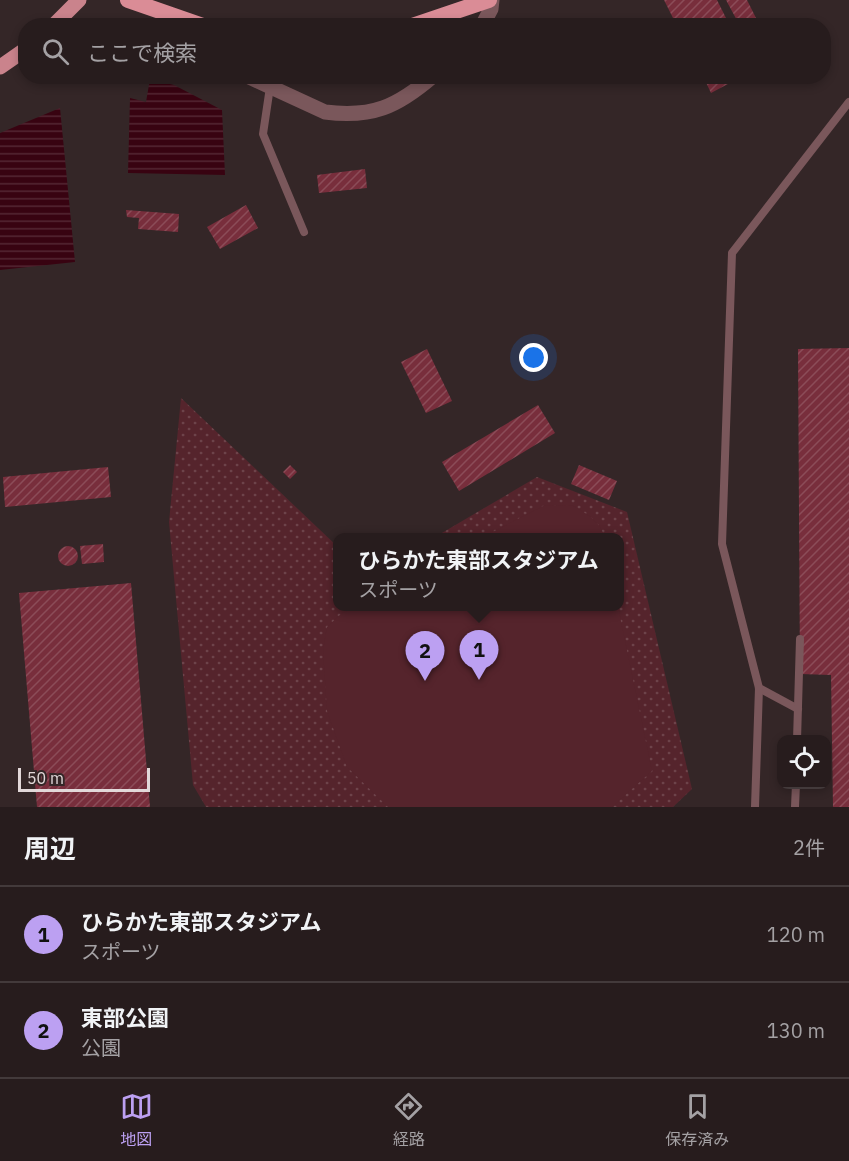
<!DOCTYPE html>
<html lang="ja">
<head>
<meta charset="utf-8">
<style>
	:root { --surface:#271c1d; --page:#2f2526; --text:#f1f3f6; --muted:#a4a1a4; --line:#433a3b; --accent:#bca0f2 }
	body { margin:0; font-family:"IBM Plex Sans","Noto Sans JP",sans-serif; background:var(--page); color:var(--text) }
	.controls { position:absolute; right:18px; bottom:18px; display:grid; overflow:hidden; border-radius:12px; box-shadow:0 3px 9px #0003 }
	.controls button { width:54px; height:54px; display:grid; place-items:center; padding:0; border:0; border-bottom:2px solid var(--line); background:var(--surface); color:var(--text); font:30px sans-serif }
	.scale { position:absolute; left:18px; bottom:15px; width:132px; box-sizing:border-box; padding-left:6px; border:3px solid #e2d8d9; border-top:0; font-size:16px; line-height:21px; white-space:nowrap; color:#e2d8d9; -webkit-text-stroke:4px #342627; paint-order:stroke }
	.you { position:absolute; left:534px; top:358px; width:21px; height:21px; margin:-15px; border:4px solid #fff; border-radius:50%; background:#1a73e8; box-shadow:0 0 0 9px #1a73e833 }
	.badge { display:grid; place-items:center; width:39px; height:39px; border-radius:50%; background:var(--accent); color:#111; font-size:20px; font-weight:700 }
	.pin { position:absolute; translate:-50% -50px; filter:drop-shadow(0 2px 3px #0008) }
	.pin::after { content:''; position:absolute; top:32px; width:21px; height:18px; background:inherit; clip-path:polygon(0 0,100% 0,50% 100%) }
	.popup { position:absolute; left:333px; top:533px; width:291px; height:78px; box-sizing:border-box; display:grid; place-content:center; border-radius:12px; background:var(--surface); filter:drop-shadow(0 2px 4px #0005); font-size:20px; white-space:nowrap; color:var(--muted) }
	.popup b { font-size:22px; color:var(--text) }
	.popup::after { content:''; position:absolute; left:50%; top:100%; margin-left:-12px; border:12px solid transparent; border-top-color:var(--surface) }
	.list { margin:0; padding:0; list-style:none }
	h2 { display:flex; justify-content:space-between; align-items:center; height:78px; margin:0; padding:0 24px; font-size:26px }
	h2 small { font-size:20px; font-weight:400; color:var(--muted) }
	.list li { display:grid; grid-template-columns:39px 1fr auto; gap:18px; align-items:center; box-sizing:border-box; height:96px; padding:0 24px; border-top:2px solid var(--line) }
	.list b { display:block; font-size:22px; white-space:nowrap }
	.list p { margin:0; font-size:20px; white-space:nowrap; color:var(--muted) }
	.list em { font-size:20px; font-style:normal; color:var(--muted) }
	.icon { flex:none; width:33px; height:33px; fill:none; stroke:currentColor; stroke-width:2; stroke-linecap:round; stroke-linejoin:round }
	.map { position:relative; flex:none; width:849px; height:807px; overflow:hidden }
	.search { position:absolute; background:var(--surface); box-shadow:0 3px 9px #0003; left:18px; right:18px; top:18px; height:66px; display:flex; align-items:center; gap:15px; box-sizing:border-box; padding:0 21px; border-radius:24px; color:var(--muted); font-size:22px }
	.sheet { height:270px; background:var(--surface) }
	nav { display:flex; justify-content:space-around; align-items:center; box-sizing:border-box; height:84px; border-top:2px solid var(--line); background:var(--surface); font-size:16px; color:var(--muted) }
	nav a { display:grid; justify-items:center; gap:3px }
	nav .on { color:var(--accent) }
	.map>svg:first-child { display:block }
	.park { fill:url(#park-dots) }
	.pitch { fill:#55242c }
	.water { fill:url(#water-rules) }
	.building { fill:url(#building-hatch) }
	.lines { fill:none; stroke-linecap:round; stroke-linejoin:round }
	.service { stroke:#7a575b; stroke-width:8 }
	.minor { stroke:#7a575b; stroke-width:15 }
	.primary { stroke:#ca838c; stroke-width:15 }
	.trunk { stroke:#da8c96; stroke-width:16 }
</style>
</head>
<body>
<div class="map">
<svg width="849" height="807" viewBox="0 0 849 807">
	<defs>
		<pattern id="park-dots" width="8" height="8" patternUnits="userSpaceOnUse" patternTransform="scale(1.5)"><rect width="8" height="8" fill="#55242c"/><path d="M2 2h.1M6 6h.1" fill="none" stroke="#6d434a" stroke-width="1.8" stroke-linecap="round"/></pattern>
		<pattern id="water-rules" width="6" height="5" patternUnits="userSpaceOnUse" patternTransform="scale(1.5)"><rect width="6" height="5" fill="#380311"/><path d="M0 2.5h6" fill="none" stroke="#542733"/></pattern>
		<pattern id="building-hatch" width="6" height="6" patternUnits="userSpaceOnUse" patternTransform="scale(1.5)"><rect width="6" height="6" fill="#782e3c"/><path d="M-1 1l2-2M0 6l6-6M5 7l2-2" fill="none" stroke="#8b4c58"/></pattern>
	</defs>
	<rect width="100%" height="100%" fill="#342627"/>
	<path class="park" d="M181 398 338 547V606H620V538L435 537 537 477 627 512 692 789 673 807H206L193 785 169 522Z"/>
	<g class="pitch">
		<path d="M572 505C585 513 601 521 604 537H483L543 506Z"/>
		<path d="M355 606 618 607 652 771 612 807H388L347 767 327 711 323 650 327 627 341 614Z"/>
	</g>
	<g class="water">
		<path d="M150 79 174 85 222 110 225 175 128 173 130 98 146 102Z"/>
		<path d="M60 108 75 262 0 270V133Z"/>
	</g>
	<g class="building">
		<path d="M664 0H717L730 26H677Z"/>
		<path d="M726 0H747L760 26H740Z"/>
		<path d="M703 76H743L711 93Z"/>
		<path d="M365 169 367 188 319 193 317 175Z"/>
		<path d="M246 205 258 228 220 249 207 227Z"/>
		<path d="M126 210 179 214 178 232 138 229 139 218 127 217Z"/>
		<path d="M849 348V807H833L831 675 800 674 798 349Z"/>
		<path d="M427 349 452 401 426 413 401 362Z"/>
		<path d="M538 405 555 433 459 491 442 462Z"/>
		<path d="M290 465 297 472 290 479 283 472Z"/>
		<path d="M579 465 617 481 609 500 571 484Z"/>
		<path d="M108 467 111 497 5 507 3 477Z"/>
		<path d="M103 544 104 562 82 564 80 546Z"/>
		<circle cx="68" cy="556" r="10"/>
		<path d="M131 583 150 807H37L19 593Z"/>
	</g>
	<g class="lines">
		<g class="service">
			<path d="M270 87 263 134 304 232"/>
			<path d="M759 688 798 709"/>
			<path d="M797 740 800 639"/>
			<path d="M755 807 759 688 722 544 732 253 849 102"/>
			<path d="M795 807 796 784"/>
		</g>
		<g class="minor">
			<path d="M482 26 491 9 492 0"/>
			<path d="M247 76 325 112C372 118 397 107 433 76"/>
		</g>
		<g class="primary">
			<path d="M53 26 79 0"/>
			<path d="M0 67 26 49"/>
		</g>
		<g class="trunk">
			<path d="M128 0 203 26"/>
			<path d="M412 26 489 0"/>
		</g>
	</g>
</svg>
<div class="controls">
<button><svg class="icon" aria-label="locate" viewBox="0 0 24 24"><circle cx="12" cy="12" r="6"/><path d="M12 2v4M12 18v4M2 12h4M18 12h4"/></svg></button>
</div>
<div class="scale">50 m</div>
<div class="you"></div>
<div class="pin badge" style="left:479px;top:680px">1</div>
<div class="popup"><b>ひらかた東部スタジアム</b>スポーツ</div>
<div class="pin badge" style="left:425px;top:681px">2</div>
<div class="search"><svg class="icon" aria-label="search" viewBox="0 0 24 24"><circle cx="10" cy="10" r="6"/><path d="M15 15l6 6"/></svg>ここで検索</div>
</div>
<section class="sheet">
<h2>周辺<small>2件</small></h2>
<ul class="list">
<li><span class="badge">1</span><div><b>ひらかた東部スタジアム</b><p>スポーツ</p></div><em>120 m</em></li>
<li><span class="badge">2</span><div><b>東部公園</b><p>公園</p></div><em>130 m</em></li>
</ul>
</section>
<nav>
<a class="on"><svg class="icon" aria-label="map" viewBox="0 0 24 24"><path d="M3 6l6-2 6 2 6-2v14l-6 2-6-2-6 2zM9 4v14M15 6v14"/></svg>地図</a>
<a><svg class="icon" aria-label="directions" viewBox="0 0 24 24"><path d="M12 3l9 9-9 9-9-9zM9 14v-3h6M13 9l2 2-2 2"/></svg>経路</a>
<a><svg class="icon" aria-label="saved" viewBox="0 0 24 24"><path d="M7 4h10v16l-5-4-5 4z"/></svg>保存済み</a>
</nav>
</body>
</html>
